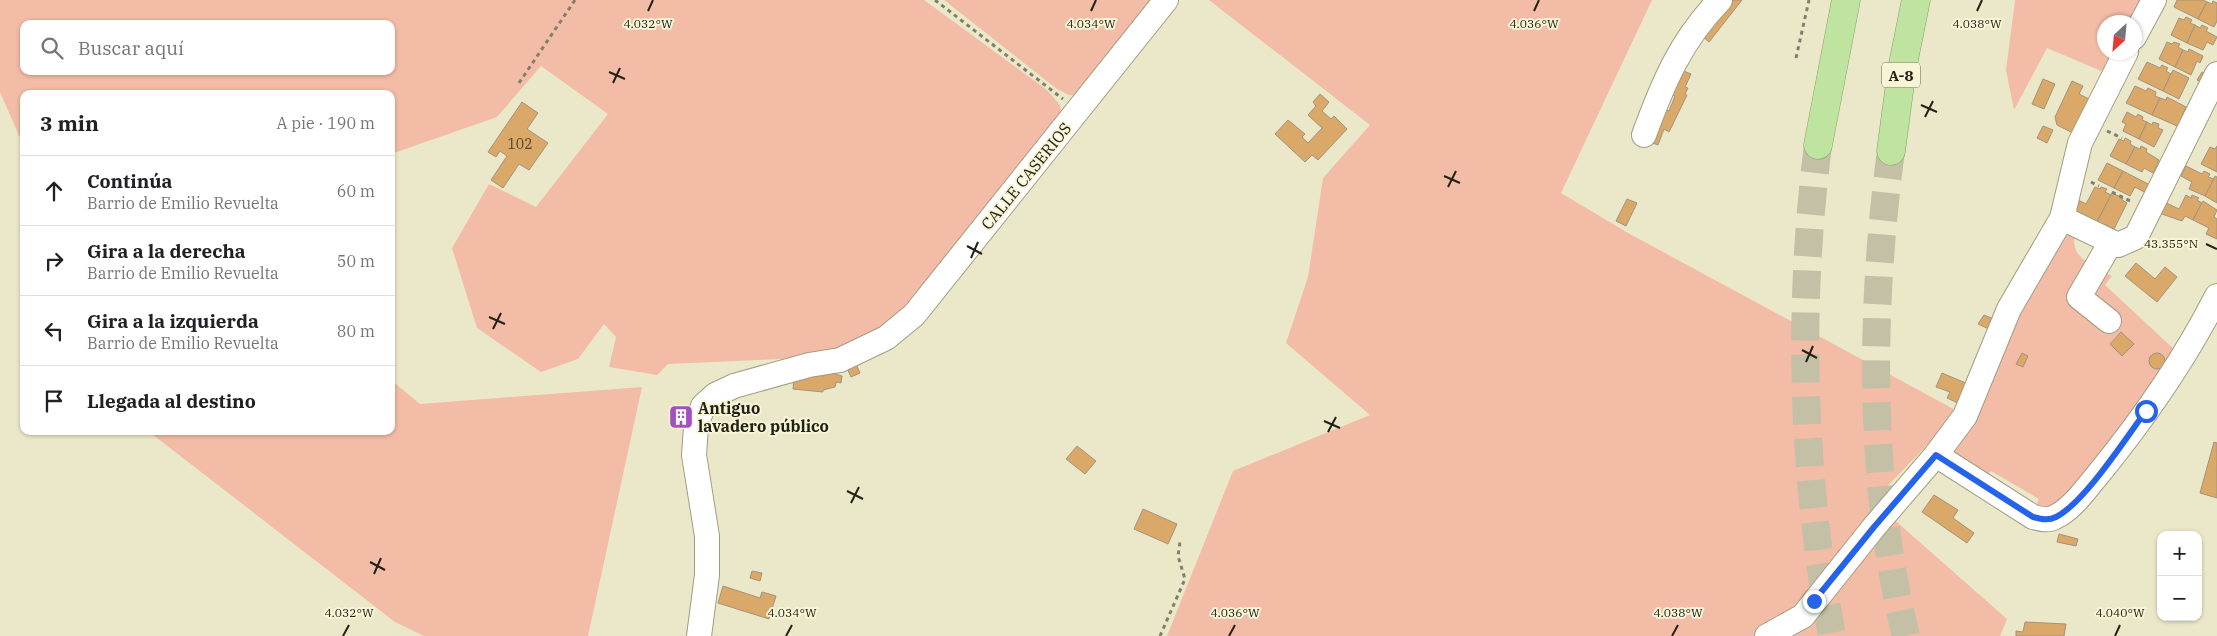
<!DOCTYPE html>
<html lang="es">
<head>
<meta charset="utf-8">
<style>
	:root { --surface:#fff; --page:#f2f2f2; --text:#202124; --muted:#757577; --line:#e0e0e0 }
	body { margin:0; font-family:"IBM Plex Serif",serif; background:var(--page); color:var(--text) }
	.controls { position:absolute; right:15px; bottom:15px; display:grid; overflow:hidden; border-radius:10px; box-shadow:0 1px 4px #0004 }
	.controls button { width:45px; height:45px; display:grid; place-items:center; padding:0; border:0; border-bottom:1px solid var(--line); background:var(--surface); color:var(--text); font:25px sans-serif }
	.compass { position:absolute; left:2097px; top:15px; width:45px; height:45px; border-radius:50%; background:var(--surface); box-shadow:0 1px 4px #0004; rotate:206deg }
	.stop { position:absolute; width:15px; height:15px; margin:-11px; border:4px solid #2563eb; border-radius:50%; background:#fff }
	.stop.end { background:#2563eb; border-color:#fff; box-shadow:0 1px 5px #0008 }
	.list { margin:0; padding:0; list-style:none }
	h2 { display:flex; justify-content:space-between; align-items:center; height:65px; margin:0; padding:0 20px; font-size:21px }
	h2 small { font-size:16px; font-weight:400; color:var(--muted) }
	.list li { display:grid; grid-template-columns:32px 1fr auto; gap:15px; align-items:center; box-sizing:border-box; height:70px; padding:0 20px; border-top:1px solid var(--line) }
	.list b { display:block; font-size:19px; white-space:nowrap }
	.list p { margin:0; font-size:16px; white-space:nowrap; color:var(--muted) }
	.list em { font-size:16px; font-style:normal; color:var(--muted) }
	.icon { flex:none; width:28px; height:28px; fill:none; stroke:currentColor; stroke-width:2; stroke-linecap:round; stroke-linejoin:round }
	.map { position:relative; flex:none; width:2217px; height:636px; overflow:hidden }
	.search { position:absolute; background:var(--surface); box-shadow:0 1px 4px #0004; left:20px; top:20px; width:375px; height:55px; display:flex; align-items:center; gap:12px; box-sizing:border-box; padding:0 18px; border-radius:10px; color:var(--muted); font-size:19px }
	.panel { position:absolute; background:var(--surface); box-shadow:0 1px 4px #0004; left:20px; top:90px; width:375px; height:345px; border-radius:10px }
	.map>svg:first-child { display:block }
	.green { fill:#f3bca6; fill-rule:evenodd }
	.building { fill:#daa96a; stroke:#a4927b }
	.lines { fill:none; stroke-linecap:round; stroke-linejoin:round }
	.highway-tunnel { stroke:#c3c0a6; stroke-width:28; stroke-dasharray:28 14; stroke-linecap:butt }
	.minor-casing { stroke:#a19d82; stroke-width:26 }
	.highway-casing { stroke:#88a06f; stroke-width:29 }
	.path { stroke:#82806c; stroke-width:3; stroke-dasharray:4 4; stroke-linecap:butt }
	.minor { stroke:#fff; stroke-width:24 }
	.highway { stroke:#bfe49f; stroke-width:28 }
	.route { stroke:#2563eb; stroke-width:6 }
	.ticks { fill:none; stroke:#222116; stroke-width:2 }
	.labels { text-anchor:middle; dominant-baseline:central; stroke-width:4; stroke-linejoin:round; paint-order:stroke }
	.number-label { font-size:14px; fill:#50432b }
	.shield { fill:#f8f5d7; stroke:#626150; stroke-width:1 }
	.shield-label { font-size:15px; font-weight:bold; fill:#222116 }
	.street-label { font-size:16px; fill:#222116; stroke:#f8f5d7 }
	.poi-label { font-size:16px; font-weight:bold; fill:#222116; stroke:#f8f5d7; text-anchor:start }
	.ticks-label { font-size:12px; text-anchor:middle; fill:#222116; stroke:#f8f5d7; stroke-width:4; stroke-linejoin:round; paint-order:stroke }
</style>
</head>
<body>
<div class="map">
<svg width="2217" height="636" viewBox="0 0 2217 636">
	<rect width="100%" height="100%" fill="#ebe8ca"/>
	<g class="green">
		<path d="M0 0H924L1047 90 1060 105 1062 118 907 315 827 357 668 364 657 375 609 367 616 337 604 324 578 359 541 372 477 328 452 248 489 184 536 207 608 114 541 66 497 117 391 154V94H24V147L0 92ZM24 24H391V71H24Z"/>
		<path d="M944 0H1160L1081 96 1069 95 1057 89Z"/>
		<path d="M1209 0H1652L1561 193 1628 233 1959 412 1873 501 2007 619 2000 636H1167L1233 471 1370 415 1286 343 1308 277 1323 178 1370 125Z"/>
		<path d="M2015 0H2145L2133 22H2104V52L2117 53 2106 73 2047 48 2014 110 2006 70Z"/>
		<path d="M2064 231 2075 235C2069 258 2095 267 2112 276L2105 285 2178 353 2060 508 2034 509 2039 499 1991 471 1986 477 1958 458 1954 452 1955 445 1978 414 2003 342Z"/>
		<path d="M391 380 420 404 642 387 588 636H424L395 622 148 431H391Z"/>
	</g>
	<g class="building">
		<path d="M1733 0H1742L1709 42 1701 35 1719 17Z"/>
		<path d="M2177 0H2203L2207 2 2198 19 2174 7Z"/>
		<path d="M2213 1 2217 3V21L2214 27 2198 19 2207 2 2212 4Z"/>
		<path d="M2186 17 2192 20 2190 23 2195 25 2187 43 2171 35 2179 18 2184 20Z"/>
		<path d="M2195 25 2200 28 2202 25 2208 28 2206 31 2217 37 2213 45 2207 42 2203 50 2187 43Z"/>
		<path d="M2167 42 2172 44 2174 42 2180 44 2178 47 2183 50 2175 67 2159 59Z"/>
		<path d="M2189 49 2203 56 2200 63 2197 61 2191 75 2175 67 2183 50 2188 52Z"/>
		<path d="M2147 62 2160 68 2162 65 2168 68 2166 71 2171 74 2163 91 2138 79Z"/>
		<path d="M1679 69 1691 74 1685 87 1688 88 1685 94 1687 95 1669 132 1664 129 1658 145 1650 142 1664 109 1669 111 1675 96 1669 93Z"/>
		<path d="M2173 70 2189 78 2179 99 2163 91Z"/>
		<path d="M2202 72 2208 75 2203 83 2197 80Z"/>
		<path d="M2043 79 2055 84 2044 109 2032 104Z"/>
		<path d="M2072 81 2083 86 2079 94 2091 100 2075 134 2057 125 2055 117Z"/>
		<path d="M2135 86 2146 91 2148 88 2156 92 2155 96 2160 98 2152 115 2126 103Z"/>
		<path d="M1320 94 1329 102 1322 111 1331 119 1334 116 1347 129 1318 160 1312 155 1305 162 1275 134 1288 120 1305 134 1302 137 1308 143 1322 128 1308 115 1316 106 1313 102Z"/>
		<path d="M2167 97 2186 107 2182 115 2189 118 2184 129 2152 115 2160 98 2166 100Z"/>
		<path d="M522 102 538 113 527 129 548 143 529 170 519 164 503 188 491 180 507 156 500 151 496 157 488 152Z"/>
		<path d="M2127 112 2136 117 2138 114 2143 117 2142 120 2147 122 2139 139 2123 131 2126 124 2122 122Z"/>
		<path d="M2147 122 2152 125 2153 122 2159 124 2158 128 2163 130 2154 147 2139 139Z"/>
		<path d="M2043 126 2053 130 2047 143 2037 138Z"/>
		<path d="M2125 138 2131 141 2130 144 2135 147 2126 164 2110 156 2119 139 2124 141Z"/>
		<path d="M2141 146 2147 149 2146 152 2159 160 2153 173 2144 168 2142 172 2126 164 2135 147 2140 149Z"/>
		<path d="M2217 146V172L2201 164 2210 147 2215 149Z"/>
		<path d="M2107 163 2123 171 2114 188 2098 180Z"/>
		<path d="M2186 166 2202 174 2204 171 2210 174 2208 177 2214 179 2205 196 2189 189 2192 182 2181 176Z"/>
		<path d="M2123 171 2150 185 2146 193 2135 187 2130 196 2114 188Z"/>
		<path d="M2215 176 2217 177V203L2205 196Z"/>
		<path d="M2095 187 2100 189 2101 187 2107 189 2105 192 2111 195 2096 224 2073 213 2076 199 2086 204Z"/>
		<path d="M2112 193 2123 198 2122 200 2127 203 2114 229 2106 225 2104 228 2096 224Z"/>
		<path d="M2186 195 2191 198 2192 195 2199 198 2197 200 2202 203 2193 220 2185 216 2182 221 2156 212 2162 201 2179 209Z"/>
		<path d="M1627 199 1637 203 1626 226 1616 221Z"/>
		<path d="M2203 201 2217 210 2214 217 2217 219V239L2206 234 2209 228 2193 220Z"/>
		<path d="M2136 263 2155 279 2165 267 2177 277 2157 302 2125 276Z"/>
		<path d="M1984 315 1996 320 1991 330 1978 324Z"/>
		<path d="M2121 332 2134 344 2122 356 2110 344Z"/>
		<circle cx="2157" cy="361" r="8"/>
		<path d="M2022 353 2028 356 2023 367 2016 364Z"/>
		<path d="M855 362 860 373 851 377 846 366Z"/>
		<path d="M829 372 842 376 841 383 836 382 835 387 823 390V392L793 389 794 379 807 374 824 376 825 374H829Z"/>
		<path d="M1942 373 1968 384 1960 404 1947 398 1950 392 1936 387Z"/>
		<path d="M678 408 690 414 684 426 672 420Z"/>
		<path d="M2214 442 2217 443V498L2200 493Z"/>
		<path d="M1077 446 1096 461 1085 474 1066 459Z"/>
		<path d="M1934 495 1958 510 1953 518 1974 533 1967 543 1922 512Z"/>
		<path d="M1143 509 1177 524 1168 544 1134 529Z"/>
		<path d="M2059 534 2078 539 2076 546 2057 542Z"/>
		<path d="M752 571 762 573 760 581 750 578Z"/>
		<path d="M723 586 760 598 762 592 776 596 769 619 718 603Z"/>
		<path d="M2025 622 2066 624 2064 636H2016V631L2023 632Z"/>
	</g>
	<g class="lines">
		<g class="highway-tunnel">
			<path d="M1818 145C1797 310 1802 473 1832 636"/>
			<path d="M1891 151C1870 306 1868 484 1906 636"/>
		</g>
		<defs>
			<g id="minor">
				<path d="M2134 37 2154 0"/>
				<path d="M1644 135C1663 83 1681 40 1720 0"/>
				<path d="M2062 218 2118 245 2136 237 2217 74"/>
				<path d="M2109 321 2079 297 2111 242"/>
				<path d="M1936 455 2033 517C2041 519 2048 521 2055 517 2072 509 2084 491 2096 477 2142 421 2184 361 2217 296"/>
				<path d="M699 636 707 575V536L694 455 696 427 703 406 715 395 734 386 809 365 840 360 886 338 914 315 1166 0"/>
				<path d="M1767 636 1803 616 1874 527 1936 455 1965 416 2009 309 2062 218 2080 143 2126 52"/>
			</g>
			<g id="highway">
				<path d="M1818 145 1846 0"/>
				<path d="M1891 151 1902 69 1916 0"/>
			</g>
		</defs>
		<use href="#minor" class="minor-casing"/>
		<use href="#highway" class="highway-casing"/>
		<g class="path">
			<path d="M935 0 1063 99"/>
			<path d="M1796 58 1809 0"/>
			<path d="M519 83 575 0"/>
			<path d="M2107 131 2122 138"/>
			<path d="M2091 182 2099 186"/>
			<path d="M2112 192 2132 202"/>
			<path d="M1160 636 1185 579 1178 556 1180 542"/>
		</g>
		<use href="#minor" class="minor"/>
		<use href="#highway" class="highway"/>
	</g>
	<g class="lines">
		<path class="route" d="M1814 601 1874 527 1936 455 2033 517C2041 519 2048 521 2056 517 2085 502 2125 439 2146 411"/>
	</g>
	<path class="ticks" d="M648 11 653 0M1091 11 1096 0M1534 11 1539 0M1977 11 1982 0M609 72 625 79M613 83 620 68M1921 105 1937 112M1925 117 1933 101M1444 176 1460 183M1448 187 1456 171M2206 244 2217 249M967 246 982 254M971 258 978 242M489 317 505 324M493 329 501 313M1802 350 1817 358M1806 362 1813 346M1324 421 1340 428M1328 432 1336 417M847 491 863 499M851 503 859 487M370 562 385 570M374 574 381 558M343 636 349 625M786 636 792 625M1229 636 1235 625M1672 636 1678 625M2115 636 2120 625"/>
	<defs>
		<symbol id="building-square" viewBox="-11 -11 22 22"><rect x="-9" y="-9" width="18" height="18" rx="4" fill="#a050c1" stroke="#f8f5d7"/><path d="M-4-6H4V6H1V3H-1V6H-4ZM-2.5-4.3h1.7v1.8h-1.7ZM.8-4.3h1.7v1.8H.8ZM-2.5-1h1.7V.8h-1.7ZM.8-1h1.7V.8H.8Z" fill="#fff"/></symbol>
	</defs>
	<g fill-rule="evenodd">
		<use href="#building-square" x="667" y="403" width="28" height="28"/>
	</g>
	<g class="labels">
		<g class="number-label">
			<text x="520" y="144">102</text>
		</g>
		<rect class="shield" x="1882" y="62.5" width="38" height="25" rx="4"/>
		<g class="shield-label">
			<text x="1901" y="75">A-8</text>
		</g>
		<g class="street-label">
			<text transform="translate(1026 176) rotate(-51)">CALLE CASERIOS</text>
		</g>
		<g class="poi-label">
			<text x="698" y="408">Antiguo<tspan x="698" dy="18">lavadero público</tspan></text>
		</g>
	</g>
	<g class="ticks-label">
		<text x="648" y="28">4.032°W</text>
		<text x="1091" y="28">4.034°W</text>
		<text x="1534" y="28">4.036°W</text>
		<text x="1977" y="28">4.038°W</text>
		<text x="2171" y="248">43.355°N</text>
		<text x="349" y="617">4.032°W</text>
		<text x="792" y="617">4.034°W</text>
		<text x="1235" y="617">4.036°W</text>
		<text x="1678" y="617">4.038°W</text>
		<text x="2120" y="617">4.040°W</text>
	</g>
</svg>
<div class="controls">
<button>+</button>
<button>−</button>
</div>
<svg class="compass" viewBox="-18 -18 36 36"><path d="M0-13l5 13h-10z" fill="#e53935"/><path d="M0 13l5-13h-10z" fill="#757577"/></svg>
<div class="stop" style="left:2146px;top:411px"></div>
<div class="stop end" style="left:1814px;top:601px"></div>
<div class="search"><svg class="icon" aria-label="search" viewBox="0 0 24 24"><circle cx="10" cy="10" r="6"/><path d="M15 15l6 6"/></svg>Buscar aquí</div>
<section class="panel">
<h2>3 min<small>A pie · 190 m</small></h2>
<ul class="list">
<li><svg class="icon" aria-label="ahead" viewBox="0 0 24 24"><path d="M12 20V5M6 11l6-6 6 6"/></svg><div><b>Continúa</b><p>Barrio de Emilio Revuelta</p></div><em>60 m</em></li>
<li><svg class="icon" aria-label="right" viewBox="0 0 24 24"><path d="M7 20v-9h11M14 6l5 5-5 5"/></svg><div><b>Gira a la derecha</b><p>Barrio de Emilio Revuelta</p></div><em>50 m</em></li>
<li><svg class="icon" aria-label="left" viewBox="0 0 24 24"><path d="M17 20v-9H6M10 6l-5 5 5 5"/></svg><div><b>Gira a la izquierda</b><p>Barrio de Emilio Revuelta</p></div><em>80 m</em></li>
<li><svg class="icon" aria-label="arrive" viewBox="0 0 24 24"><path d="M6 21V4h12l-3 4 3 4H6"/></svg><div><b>Llegada al destino</b></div></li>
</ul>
</section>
</div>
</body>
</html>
